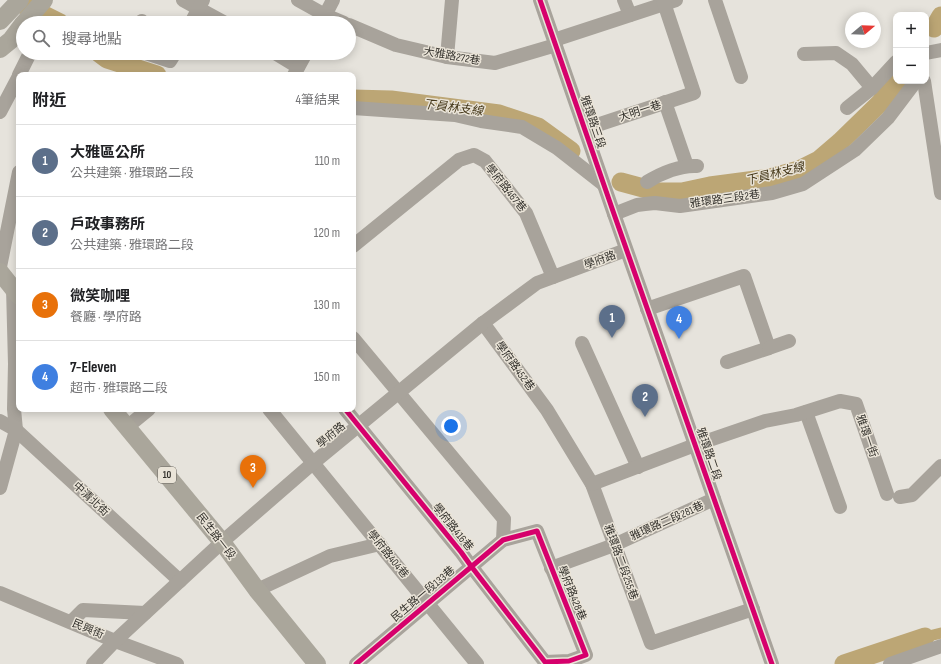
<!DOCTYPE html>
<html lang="zh-TW">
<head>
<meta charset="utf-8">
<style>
	:root { --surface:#fff; --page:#f2f2f2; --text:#202124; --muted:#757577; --line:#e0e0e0; --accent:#726f6a }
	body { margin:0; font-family:"Sofia Sans Condensed","Noto Sans TC",sans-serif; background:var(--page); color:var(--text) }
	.controls { position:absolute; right:12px; top:12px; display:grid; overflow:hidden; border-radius:8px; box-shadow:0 2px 10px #0003 }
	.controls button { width:36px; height:36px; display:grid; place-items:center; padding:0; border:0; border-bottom:1px solid var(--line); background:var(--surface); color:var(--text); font:20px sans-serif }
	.compass { position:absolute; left:845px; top:12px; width:36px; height:36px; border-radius:50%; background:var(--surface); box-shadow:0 2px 10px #0003; rotate:71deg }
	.you { position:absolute; left:451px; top:426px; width:14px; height:14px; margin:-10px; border:3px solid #fff; border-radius:50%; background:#1a73e8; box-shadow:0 0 0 6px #1a73e833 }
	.badge { display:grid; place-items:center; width:26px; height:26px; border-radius:50%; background:var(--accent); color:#fff; font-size:13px; font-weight:700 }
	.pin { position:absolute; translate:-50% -33px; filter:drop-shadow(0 1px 2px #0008) }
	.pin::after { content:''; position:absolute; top:21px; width:14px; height:12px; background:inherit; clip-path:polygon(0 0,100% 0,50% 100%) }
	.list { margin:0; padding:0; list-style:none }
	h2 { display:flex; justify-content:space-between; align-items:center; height:52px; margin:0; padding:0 16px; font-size:17px }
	h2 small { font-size:13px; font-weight:400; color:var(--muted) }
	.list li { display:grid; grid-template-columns:26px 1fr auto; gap:12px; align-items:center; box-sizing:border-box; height:72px; padding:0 16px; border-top:1px solid var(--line) }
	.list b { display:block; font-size:15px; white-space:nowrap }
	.list p { margin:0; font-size:13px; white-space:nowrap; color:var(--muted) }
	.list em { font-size:13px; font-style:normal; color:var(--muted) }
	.icon { flex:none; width:22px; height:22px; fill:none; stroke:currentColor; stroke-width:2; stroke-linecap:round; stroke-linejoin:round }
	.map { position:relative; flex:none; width:941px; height:664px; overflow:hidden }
	.search { position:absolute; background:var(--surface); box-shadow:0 2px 10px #0003; left:16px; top:16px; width:340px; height:44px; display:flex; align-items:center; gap:10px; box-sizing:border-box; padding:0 14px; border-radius:22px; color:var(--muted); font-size:15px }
	.panel { position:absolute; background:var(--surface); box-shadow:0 2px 10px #0003; left:16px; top:72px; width:340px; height:340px; border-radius:8px }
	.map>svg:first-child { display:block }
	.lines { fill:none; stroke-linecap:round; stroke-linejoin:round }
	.canal { stroke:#bca675; stroke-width:11 }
	.river { stroke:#bca675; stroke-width:19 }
	.minor { stroke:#a8a39b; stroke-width:14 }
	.major { stroke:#aaa69b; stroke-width:18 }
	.cycleway-casing { stroke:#eae4d8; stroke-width:8 }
	.cycleway { stroke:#d6006c; stroke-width:5 }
	.labels { text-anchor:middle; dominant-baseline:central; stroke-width:3; stroke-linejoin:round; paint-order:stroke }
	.shield { fill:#eae4d8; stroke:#6a6760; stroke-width:1 }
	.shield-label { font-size:10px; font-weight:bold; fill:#33312c }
	.street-label { font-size:11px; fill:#33312c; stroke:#eae4d8 }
	.water-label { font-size:12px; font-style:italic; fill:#45381a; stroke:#eae4d8 }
</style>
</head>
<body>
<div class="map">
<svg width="941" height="664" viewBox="0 0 941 664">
	<rect width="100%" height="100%" fill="#e6e3dc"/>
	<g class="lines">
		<path class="canal" d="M925 637 941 633"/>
		<g class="river">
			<path d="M20 3 60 23"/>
			<path d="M934 28 941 16"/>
			<path d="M99 53 107 59 157 75"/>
			<path d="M353 99 391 100 499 114 538 127 571 151"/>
			<path d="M621 182 658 192H682L710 186 770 178 799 170 819 160 840 142 880 103 897 81"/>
			<path d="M844 664 925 637"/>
		</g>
		<g class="minor">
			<path d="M183 0 225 23"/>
			<path d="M298 0 325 15 344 23"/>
			<path d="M540 0 614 214 772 664"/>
			<path d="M624 0 630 15"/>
			<path d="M715 0 741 77"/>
			<path d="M141 23 142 21"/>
			<path d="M191 23 203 0"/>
			<path d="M321 23 333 0"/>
			<path d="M349 25 396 45 447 57 495 63 556 45"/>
			<path d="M554 40 676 0"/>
			<path d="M146 53 170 61 175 53"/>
			<path d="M275 53 298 67"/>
			<path d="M926 53 941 50"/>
			<path d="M804 54 836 53 852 64 872 88"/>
			<path d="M447 57 452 0"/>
			<path d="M19 75 30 53"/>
			<path d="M294 75 306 53"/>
			<path d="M924 81 941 193"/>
			<path d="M665 102 687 166"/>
			<path d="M353 108 455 115 481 121 522 127 557 148 603 184"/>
			<path d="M847 108 872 88 896 62"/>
			<path d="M0 112 19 76"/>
			<path d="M585 129 694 93 663 0"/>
			<path d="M647 182C661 173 681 165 697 166"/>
			<path d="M614 214 637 205 645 204 655 203 680 206 772 193 803 184 855 150 888 118 916 81"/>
			<path d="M353 246 459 160 474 155 485 161 526 213 553 277"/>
			<path d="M0 267 19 172"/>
			<path d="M13 288 15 364"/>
			<path d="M647 309 744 276 769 348 727 362"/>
			<path d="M483 323 547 410 592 484 651 643 753 609"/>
			<path d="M353 338 504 519 503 540"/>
			<path d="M582 343 638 467"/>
			<path d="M769 348 789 341"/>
			<path d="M269 409 477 664"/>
			<path d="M345 409 461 552 471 566 545 662 569 661 586 655 537 531 503 540 356 664"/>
			<path d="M806 412 840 507"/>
			<path d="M0 421 16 430 180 581"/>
			<path d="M127 427 149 409"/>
			<path d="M592 484 695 445 765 421 796 415 840 401 856 404 887 494"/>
			<path d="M0 488 16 430 14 409 15 364 19 356"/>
			<path d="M900 497 912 495 941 466"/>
			<path d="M551 568 614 545 714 499"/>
			<path d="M257 590 330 556 380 544"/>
			<path d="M0 593 115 641 177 664"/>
			<path d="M71 622 83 610 145 613"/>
			<path d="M93 664 115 641 222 542 313 463 483 323 537 283 626 250"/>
			<path d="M890 664 941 646"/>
		</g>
		<g class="major">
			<path d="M0 21 20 0"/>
			<path d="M24 23 44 0"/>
			<path d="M0 49 11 40 23 24"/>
			<path d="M0 272 19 296"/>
			<path d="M112 409 222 542 257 590 317 664"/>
		</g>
		<defs>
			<g id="cycleway">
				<path d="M540 0 614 214 772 664"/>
				<path d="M345 409 461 552 471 566 545 662 569 661 586 655 537 531 503 540 356 664"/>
			</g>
		</defs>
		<use href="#cycleway" class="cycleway-casing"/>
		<use href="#cycleway" class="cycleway"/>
	</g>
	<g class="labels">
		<rect class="shield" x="158" y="467" width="18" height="16" rx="3"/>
		<g class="shield-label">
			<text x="167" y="475">10</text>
		</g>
		<g class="street-label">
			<text transform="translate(452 56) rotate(10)">大雅路272巷</text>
			<text transform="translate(640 111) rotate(-18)">大明一巷</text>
			<text transform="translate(593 122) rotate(71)">雅環路三段</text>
			<text transform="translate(506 188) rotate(51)">學府路467巷</text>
			<text transform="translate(725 199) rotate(-8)">雅環路三段2巷</text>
			<text transform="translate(600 260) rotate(-20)">學府路</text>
			<text transform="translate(515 366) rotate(54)">學府路452巷</text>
			<text transform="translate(331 435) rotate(-40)">學府路</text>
			<text transform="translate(867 436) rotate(71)">雅環一街</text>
			<text transform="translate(709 454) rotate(71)">雅環路二段</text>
			<text transform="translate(91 499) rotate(43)">中清北街</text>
			<text transform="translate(667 521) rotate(-24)">雅環路二段281巷</text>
			<text transform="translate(453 527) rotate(51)">學府路416巷</text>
			<text transform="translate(216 536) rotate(52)">民生路一段</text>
			<text transform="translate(388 554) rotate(51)">學府路404巷</text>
			<text transform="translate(621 562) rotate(70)">雅環路二段255巷</text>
			<text transform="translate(572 593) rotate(68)">學府路428巷</text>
			<text transform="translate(423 594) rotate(-40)">民生路一段133巷</text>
			<text transform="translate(88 629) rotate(23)">民興街</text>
		</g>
		<g class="water-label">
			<text transform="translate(453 108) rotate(7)">下員林支線</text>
			<text transform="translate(775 174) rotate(-14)">下員林支線</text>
		</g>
	</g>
</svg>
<div class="controls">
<button>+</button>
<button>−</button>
</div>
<svg class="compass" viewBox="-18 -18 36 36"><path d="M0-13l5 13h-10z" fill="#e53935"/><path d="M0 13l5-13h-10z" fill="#757577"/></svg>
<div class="you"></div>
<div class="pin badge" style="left:612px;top:338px;background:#5c6f8a">1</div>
<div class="pin badge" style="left:645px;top:417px;background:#5c6f8a">2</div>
<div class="pin badge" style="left:253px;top:488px;background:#e8710a">3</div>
<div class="pin badge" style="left:679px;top:339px;background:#3f7fe0">4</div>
<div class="search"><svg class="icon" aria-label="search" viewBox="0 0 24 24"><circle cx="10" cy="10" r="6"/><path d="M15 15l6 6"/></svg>搜尋地點</div>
<section class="panel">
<h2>附近<small>4筆結果</small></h2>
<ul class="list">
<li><span class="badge" style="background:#5c6f8a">1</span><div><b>大雅區公所</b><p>公共建築 · 雅環路二段</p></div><em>110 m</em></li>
<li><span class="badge" style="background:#5c6f8a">2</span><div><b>戶政事務所</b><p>公共建築 · 雅環路二段</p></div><em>120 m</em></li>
<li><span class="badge" style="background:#e8710a">3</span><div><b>微笑咖哩</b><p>餐廳 · 學府路</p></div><em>130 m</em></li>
<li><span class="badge" style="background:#3f7fe0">4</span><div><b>7-Eleven</b><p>超市 · 雅環路二段</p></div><em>150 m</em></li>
</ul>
</section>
</div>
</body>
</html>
